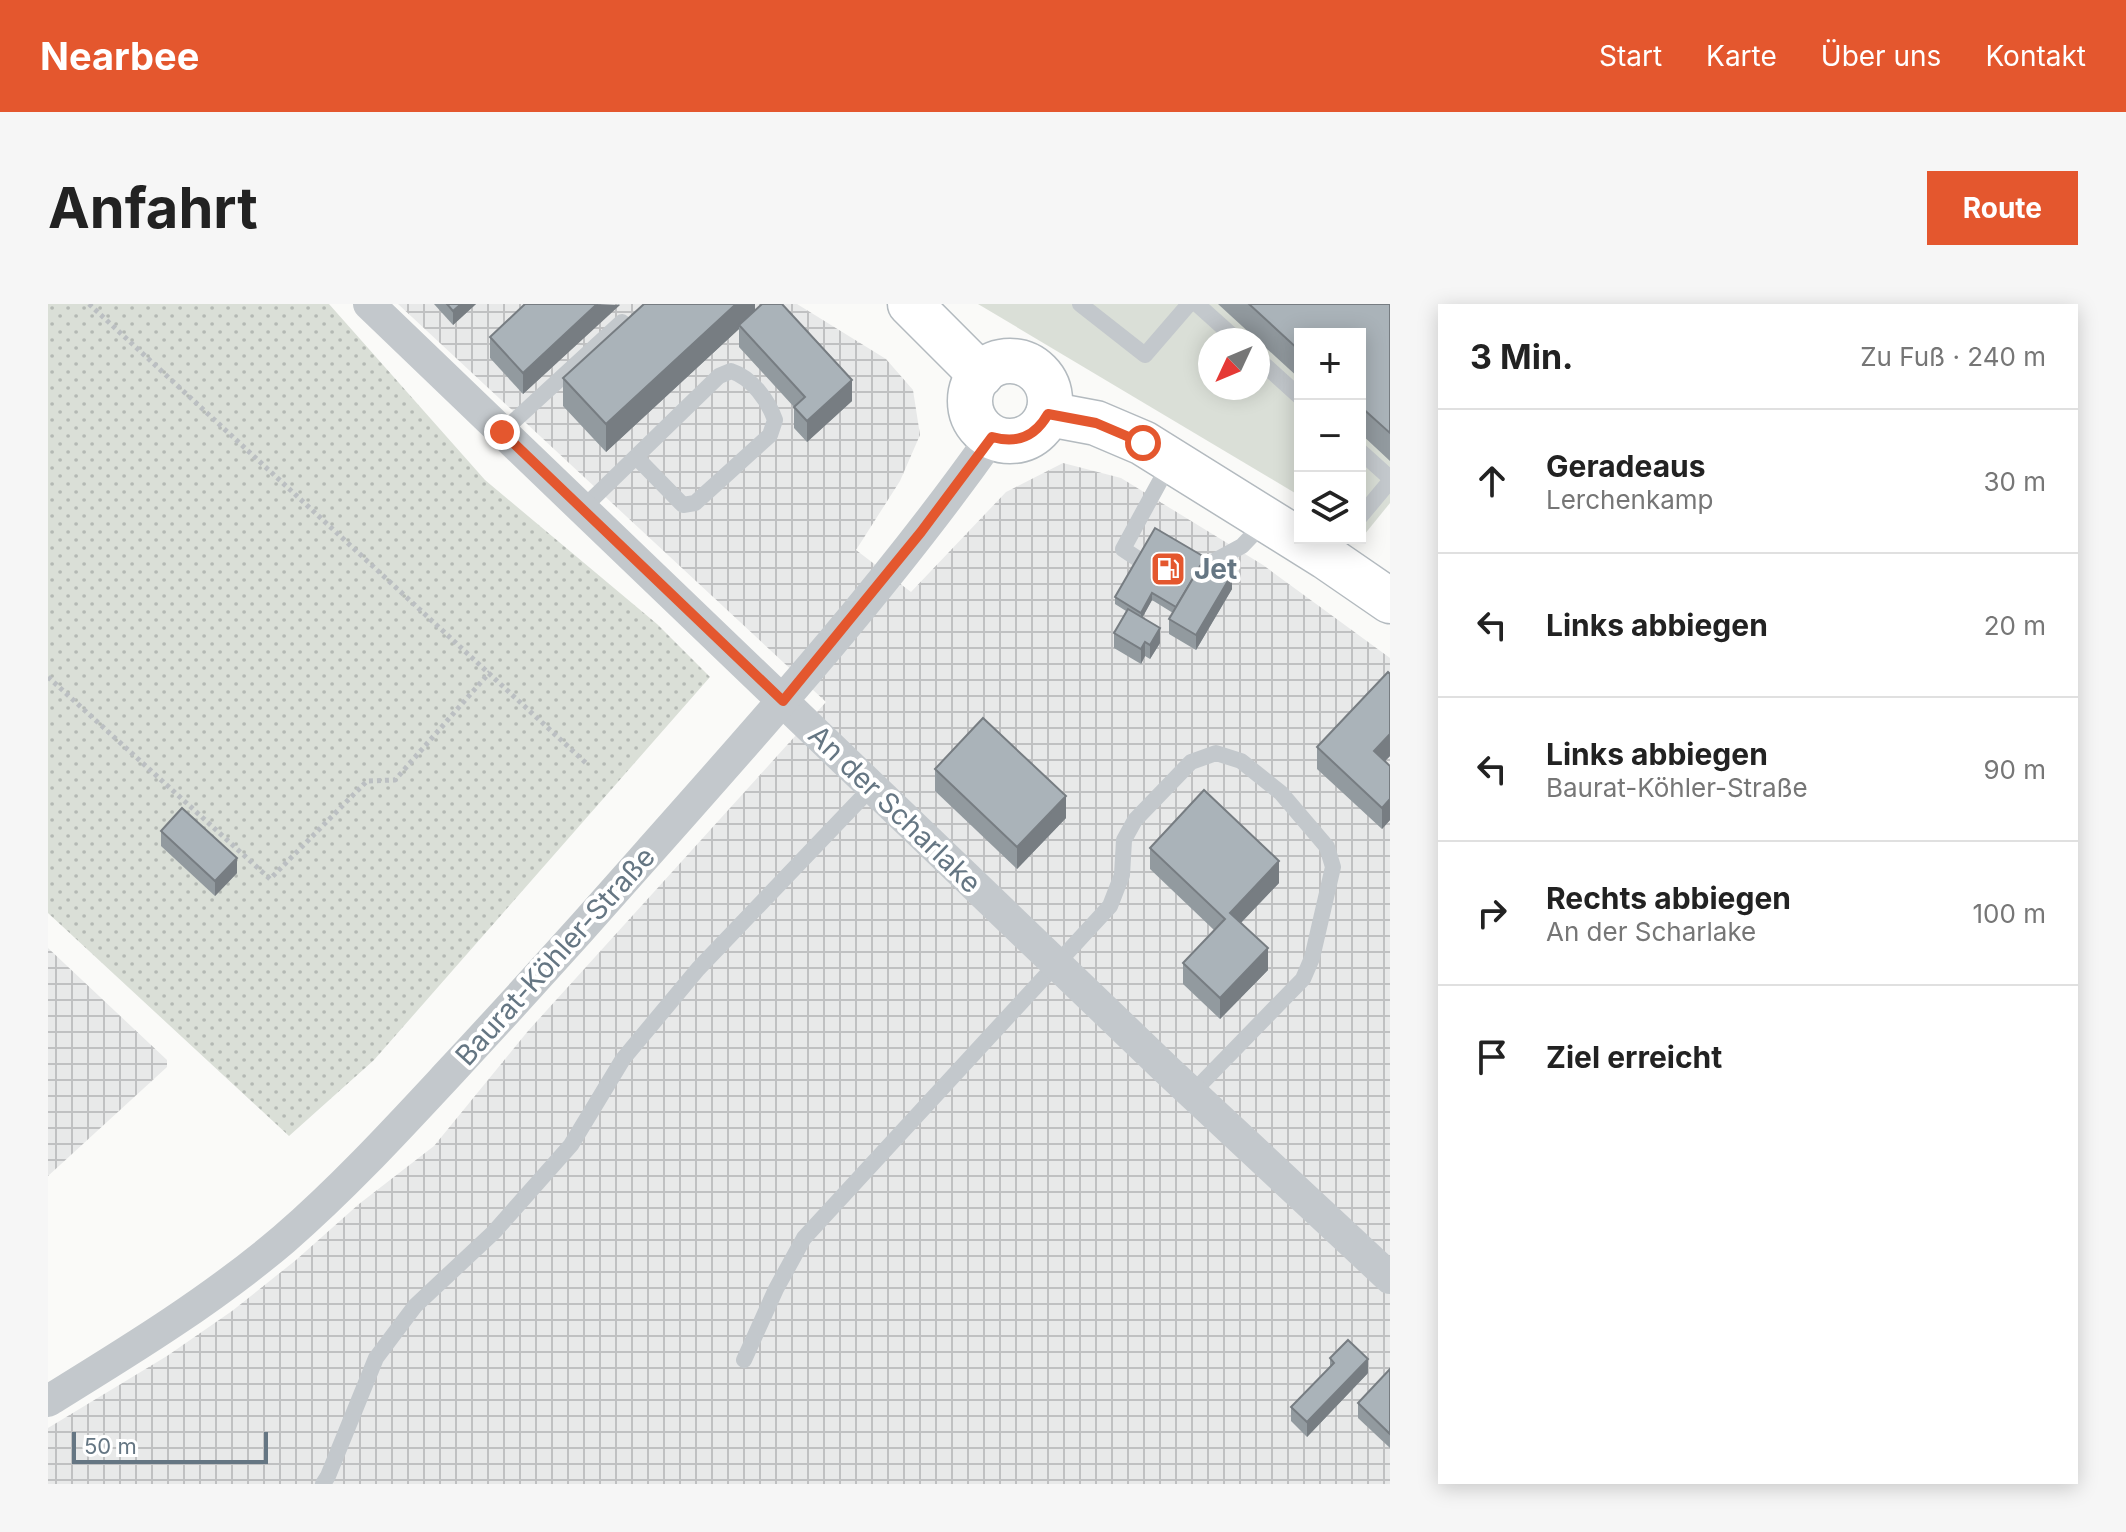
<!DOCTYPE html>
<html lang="de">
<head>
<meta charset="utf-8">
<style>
	:root { --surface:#fff; --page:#f6f6f6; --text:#222; --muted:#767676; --line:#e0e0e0; --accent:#e4572e }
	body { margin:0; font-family:Inter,sans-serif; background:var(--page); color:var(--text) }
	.controls { position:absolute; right:24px; top:24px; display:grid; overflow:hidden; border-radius:0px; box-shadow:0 4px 20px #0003 }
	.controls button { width:72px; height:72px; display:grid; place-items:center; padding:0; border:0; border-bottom:2px solid var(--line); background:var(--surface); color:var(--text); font:40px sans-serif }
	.compass { position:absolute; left:1150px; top:24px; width:72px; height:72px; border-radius:50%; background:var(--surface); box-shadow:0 4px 20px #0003; rotate:226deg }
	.scale { position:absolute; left:24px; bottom:20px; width:196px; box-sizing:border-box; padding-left:8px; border:4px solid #657683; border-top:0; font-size:22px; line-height:28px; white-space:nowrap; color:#657683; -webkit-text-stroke:6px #fff; paint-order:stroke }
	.stop { position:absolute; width:24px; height:24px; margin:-18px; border:6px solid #e4572e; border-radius:50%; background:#fff }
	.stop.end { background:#e4572e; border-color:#fff; box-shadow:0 2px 8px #0008 }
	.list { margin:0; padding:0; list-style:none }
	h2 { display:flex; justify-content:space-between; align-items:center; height:104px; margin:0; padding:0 32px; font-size:34px }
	h2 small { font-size:26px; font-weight:400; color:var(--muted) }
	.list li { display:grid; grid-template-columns:52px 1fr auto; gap:24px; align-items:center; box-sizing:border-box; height:144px; padding:0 32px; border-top:2px solid var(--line) }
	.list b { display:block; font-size:30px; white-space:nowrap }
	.list p { margin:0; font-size:26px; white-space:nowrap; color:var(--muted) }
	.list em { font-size:26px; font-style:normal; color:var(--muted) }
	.icon { flex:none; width:44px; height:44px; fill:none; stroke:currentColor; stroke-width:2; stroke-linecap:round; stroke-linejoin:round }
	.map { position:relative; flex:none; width:1342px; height:1180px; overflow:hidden; border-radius:0px }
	header { display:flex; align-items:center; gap:48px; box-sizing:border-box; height:112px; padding:0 40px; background:var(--accent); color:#fff }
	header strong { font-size:38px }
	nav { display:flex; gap:44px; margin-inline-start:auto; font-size:28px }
	.intro { display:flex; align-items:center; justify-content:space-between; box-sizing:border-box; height:192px; padding:0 48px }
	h1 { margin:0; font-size:56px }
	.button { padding:20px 36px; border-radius:0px; background:var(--accent); color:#fff; font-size:28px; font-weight:700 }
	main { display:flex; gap:48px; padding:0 48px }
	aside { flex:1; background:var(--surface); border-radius:0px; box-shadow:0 4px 20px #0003 }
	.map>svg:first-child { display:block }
	.industrial { fill:url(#industrial-grid) }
	.park { fill:url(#park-dots) }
	.pitch { fill:#dadfd7; fill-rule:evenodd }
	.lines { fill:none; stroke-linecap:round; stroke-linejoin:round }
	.secondary-casing { stroke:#b3babf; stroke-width:47 }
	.path { stroke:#bbbfc2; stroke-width:5; stroke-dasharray:4 4; stroke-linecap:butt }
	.lane { stroke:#c3c8cc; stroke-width:16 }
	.street { stroke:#c3c8cc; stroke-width:32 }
	.secondary { stroke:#fff; stroke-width:44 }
	.wall { fill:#929a9f }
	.shaded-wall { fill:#777d82 }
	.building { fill:#aab3b9; stroke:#777d82; stroke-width:2 }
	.route { stroke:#e4572e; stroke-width:10 }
	.labels { text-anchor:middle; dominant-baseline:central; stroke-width:8; stroke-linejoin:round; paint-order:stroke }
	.poi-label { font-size:28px; font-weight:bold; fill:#657683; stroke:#fff; text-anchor:start }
	.street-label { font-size:28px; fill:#657683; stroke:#fff }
</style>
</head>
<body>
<header>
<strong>Nearbee</strong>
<nav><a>Start</a><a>Karte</a><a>Über uns</a><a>Kontakt</a></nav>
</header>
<div class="intro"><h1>Anfahrt</h1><a class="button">Route</a></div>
<main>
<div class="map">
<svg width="1342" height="1180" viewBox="0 0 1342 1180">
	<defs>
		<pattern id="industrial-grid" width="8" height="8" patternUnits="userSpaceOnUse" patternTransform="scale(2)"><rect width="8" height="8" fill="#e8e9e9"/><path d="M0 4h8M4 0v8" fill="none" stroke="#c0c1c2"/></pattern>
		<pattern id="park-dots" width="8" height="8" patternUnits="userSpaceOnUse" patternTransform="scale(2)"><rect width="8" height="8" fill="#dadfd7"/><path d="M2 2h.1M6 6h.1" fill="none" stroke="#b4b9b4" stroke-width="1.8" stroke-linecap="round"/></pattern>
	</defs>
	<rect width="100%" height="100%" fill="#fafaf8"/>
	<g class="industrial">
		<path d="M350 0H749L838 55 865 86 872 131 852 177 808 246 863 288 958 188 1015 159 1073 174 1215 261 1342 354V1180H0V1124L119 1052 184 1007 248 956 311 900 386 842 480 727 778 398Z"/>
		<path d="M0 644 119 756V763L0 872Z"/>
	</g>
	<path class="park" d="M0 0H281L437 176 609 320 662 373 326 756 241 832 0 609Z"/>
	<path class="pitch" d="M930 0H1342V199L1316 231 1312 228V30H1252V192ZM1162 36H1210V84H1162Z"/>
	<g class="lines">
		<defs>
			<g id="secondary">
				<path d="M862 0 933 71"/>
				<circle cx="962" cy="97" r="40"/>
				<path d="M1000 110 1048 119 1095 139 1278 253 1342 297"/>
			</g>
		</defs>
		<use href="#secondary" class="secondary-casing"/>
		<g class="path">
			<path d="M41 0 539 460"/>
			<path d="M0 373 222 575 319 477 347 476 442 368"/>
		</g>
		<g class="lane">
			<path d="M1032 0 1097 51 1141 0"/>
			<path d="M1149 0 1189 36"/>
			<path d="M1210 55 1252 93"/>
			<path d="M454 128 574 18"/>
			<path d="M1312 147 1342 174"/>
			<path d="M534 205 671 72 683 67C704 74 720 96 727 116L722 131 647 199 635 201 588 153"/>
			<path d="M1312 213 1342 177"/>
			<path d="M1105 265 1075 245 1123 157"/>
			<path d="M1146 268 1194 242 1217 218"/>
			<path d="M696 1056 728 985 756 934 1062 602 1074 571 1076 536 1087 516 1143 458 1168 449 1193 457 1233 489 1279 543 1285 563 1264 654 1255 675 1144 789"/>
			<path d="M275 1180 280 1172 328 1054 367 1002 446 928 523 841 575 755 650 665 824 483"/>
		</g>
		<g class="street">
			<path d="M321 0 1119 766 1342 974"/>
			<path d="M0 1097C81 1047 163 997 236 935 296 883 350 824 404 766 471 694 536 622 601 548 720 414 840 280 944 133"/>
		</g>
		<use href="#secondary" class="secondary"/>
	</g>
	<g class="wall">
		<path d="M386 0H428L405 21Z"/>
		<path d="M572 0 475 90 442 54V33Z"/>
		<path d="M707 0V6L804 97 759 138 746 124V103L691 43V25L558 148 515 102V74Z"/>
		<path d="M1170 0H1342V157L1312 129V30H1252V75Z"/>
		<path d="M1165 259 1184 285 1148 346 1121 330V315L1125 309 1104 296 1094 314 1112 339 1102 355 1097 352 1093 360 1066 344V329L1078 307 1067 300V293Z"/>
		<path d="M1342 370V452L1337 457 1342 462V516L1334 525 1269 465V443Z"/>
		<path d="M887 465 1018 514 969 565 887 487Z"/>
		<path d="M113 527 189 569 167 592 113 542Z"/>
		<path d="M1102 544 1231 579 1193 619 1220 666 1172 715 1135 680V659L1166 626 1102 565Z"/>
		<path d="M1282 1054 1320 1069 1259 1133 1243 1117V1103L1282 1063Z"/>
		<path d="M1342 1065V1144L1310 1114V1099Z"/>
	</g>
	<g class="shaded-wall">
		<path d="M413 0H428L405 21V7Z"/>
		<path d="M549 0 572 1 475 90V69Z"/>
		<path d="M688 0H707V10L691 21V25L558 148V120Z"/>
		<path d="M804 76V97L759 138V117Z"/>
		<path d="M1184 270V285L1148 346V331Z"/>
		<path d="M1104 289V296L1093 316V309Z"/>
		<path d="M1112 324V339L1102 355V341Z"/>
		<path d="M1097 338V352L1093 360V345Z"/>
		<path d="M1342 430V452L1326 468V447Z"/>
		<path d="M1018 492V514L969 565V543Z"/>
		<path d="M1342 495V516L1334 525V504Z"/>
		<path d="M189 554V569L167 592V577Z"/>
		<path d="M1231 557V579L1182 630V609Z"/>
		<path d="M1220 644V666L1172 715V694Z"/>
		<path d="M1320 1055V1069L1259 1133V1118Z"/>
	</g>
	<g class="building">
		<path d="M399 0H413L405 7Z"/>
		<path d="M477 0H549L475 69 442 33Z"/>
		<path d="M596 0H688L558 120 515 74Z"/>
		<path d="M714 0H734L804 76 759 117 746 103 757 93 691 21Z"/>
		<path d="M1201 0H1342V129L1312 102V30H1252V47Z"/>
		<path d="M1107 224 1165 258 1157 254 1128 303 1104 289 1093 309 1067 293Z"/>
		<path d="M1157 254 1184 270 1148 331 1121 315Z"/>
		<path d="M1080 305 1112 324 1102 341 1097 338 1093 345 1066 329Z"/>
		<path d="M1340 368 1342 370V430L1326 447 1342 462V495L1334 504 1269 443Z"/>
		<path d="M935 414 1018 492 969 543 887 465Z"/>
		<path d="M1156 486 1231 557 1182 609 1220 644 1172 694 1135 659 1177 615 1102 544Z"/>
		<path d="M134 504 189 554 167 577 113 527Z"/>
		<path d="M1300 1036 1320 1055 1259 1118 1243 1103 1286 1059 1282 1054Z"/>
		<path d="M1342 1065V1130L1310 1099Z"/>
	</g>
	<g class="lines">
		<path class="route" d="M454 128 735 397 873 228 944 133C969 140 987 133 1000 110L1048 119 1095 139"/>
	</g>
	<defs>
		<symbol id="fuel-square" viewBox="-11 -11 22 22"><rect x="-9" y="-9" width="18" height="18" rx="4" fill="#e4572e" stroke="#fff"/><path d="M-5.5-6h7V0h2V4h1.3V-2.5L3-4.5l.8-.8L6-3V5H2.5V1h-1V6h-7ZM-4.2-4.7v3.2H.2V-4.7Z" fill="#fff"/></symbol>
	</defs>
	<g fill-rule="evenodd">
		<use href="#fuel-square" x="1100" y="245" width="40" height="40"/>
	</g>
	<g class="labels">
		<g class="poi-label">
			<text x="1146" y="265">Jet</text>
		</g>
		<g class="street-label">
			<text transform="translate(847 505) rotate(44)">An der Scharlake</text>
			<text transform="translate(507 652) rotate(-48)">Baurat-Köhler-Straße</text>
		</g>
	</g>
</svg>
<div class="controls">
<button>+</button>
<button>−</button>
<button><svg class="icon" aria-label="layers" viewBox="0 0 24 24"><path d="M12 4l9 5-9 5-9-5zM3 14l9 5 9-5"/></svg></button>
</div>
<svg class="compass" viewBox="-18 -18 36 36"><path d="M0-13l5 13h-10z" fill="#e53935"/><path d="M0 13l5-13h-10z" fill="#767676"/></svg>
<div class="scale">50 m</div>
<div class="stop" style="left:1095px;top:139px"></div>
<div class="stop end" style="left:454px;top:128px"></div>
</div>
<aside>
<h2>3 Min.<small>Zu Fuß · 240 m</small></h2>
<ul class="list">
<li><svg class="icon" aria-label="ahead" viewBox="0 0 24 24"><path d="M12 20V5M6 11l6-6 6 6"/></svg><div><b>Geradeaus</b><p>Lerchenkamp</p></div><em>30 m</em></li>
<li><svg class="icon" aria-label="left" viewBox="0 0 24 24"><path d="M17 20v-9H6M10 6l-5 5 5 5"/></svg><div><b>Links abbiegen</b></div><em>20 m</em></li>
<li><svg class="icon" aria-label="left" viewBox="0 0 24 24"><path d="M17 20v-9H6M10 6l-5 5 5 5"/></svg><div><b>Links abbiegen</b><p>Baurat-Köhler-Straße</p></div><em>90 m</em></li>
<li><svg class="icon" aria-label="right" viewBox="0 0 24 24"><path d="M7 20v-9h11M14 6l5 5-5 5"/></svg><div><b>Rechts abbiegen</b><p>An der Scharlake</p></div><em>100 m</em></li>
<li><svg class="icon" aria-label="arrive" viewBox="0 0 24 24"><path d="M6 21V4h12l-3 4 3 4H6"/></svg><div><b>Ziel erreicht</b></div></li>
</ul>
</aside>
</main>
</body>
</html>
